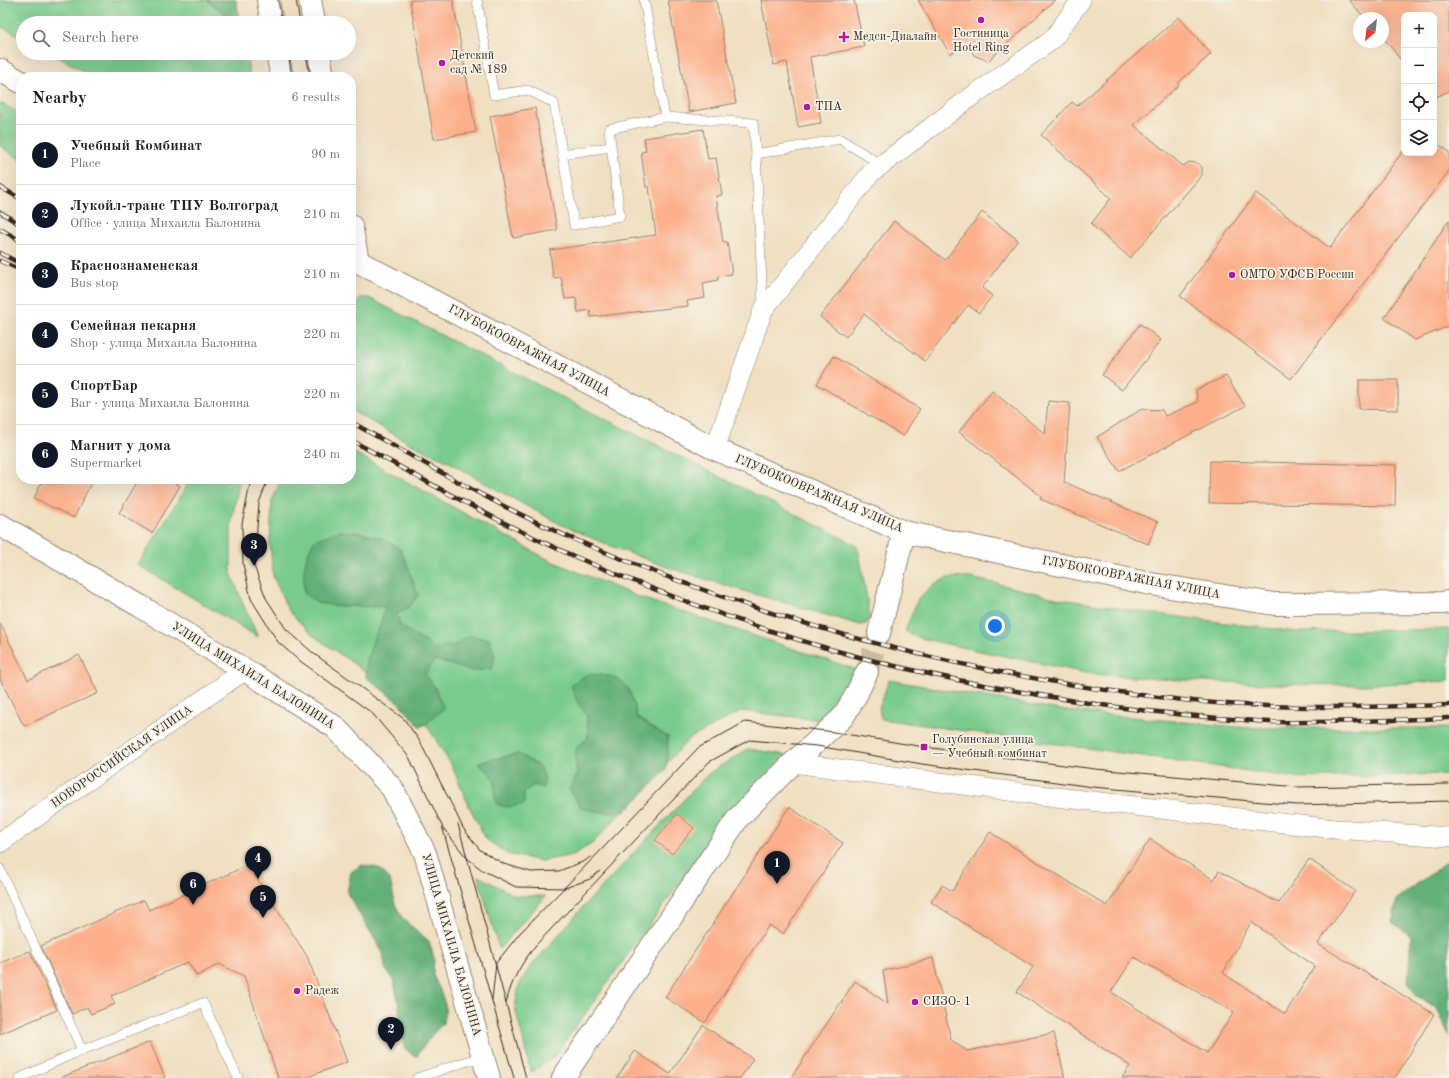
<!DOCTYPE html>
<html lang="en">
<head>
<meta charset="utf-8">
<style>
	:root { --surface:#fff; --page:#f6f6f6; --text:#202124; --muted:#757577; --line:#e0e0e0; --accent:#111827 }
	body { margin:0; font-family:"Old Standard TT",serif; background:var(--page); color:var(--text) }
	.controls { position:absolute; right:12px; top:12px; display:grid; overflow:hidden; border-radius:8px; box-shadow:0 4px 16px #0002 }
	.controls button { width:36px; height:36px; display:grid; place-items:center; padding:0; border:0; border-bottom:1px solid var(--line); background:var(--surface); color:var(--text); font:20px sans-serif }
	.compass { position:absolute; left:1353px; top:12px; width:36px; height:36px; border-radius:50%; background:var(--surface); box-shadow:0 4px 16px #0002; rotate:208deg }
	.you { position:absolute; left:995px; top:626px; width:14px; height:14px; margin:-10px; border:3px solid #fff; border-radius:50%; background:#1a73e8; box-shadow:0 0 0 6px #1a73e833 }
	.badge { display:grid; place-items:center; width:26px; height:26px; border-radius:50%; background:var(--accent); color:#fff; font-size:13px; font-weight:700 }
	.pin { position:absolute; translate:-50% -33px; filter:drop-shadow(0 1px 2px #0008) }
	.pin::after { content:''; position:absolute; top:21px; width:14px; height:12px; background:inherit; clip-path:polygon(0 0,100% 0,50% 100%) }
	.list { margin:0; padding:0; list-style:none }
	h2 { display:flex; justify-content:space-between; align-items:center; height:52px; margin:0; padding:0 16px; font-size:17px }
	h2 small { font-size:13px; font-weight:400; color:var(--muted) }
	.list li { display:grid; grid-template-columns:26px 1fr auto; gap:12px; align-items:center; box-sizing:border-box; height:60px; padding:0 16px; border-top:1px solid var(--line) }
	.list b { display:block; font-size:15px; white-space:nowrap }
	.list p { margin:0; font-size:13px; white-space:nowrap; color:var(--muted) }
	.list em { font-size:13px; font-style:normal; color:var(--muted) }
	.icon { flex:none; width:22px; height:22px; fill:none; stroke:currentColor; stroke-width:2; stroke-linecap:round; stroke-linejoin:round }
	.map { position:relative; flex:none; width:1449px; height:1078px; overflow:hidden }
	.search { position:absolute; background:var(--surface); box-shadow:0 4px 16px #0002; left:16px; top:16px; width:340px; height:44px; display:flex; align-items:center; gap:10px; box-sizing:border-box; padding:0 14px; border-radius:22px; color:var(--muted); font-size:15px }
	.panel { position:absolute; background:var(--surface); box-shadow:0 4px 16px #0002; left:16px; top:72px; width:340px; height:412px; border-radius:16px }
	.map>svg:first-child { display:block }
	.green { fill:#79cb8d; stroke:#5a7a56 }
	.forest { fill:#62af78; stroke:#4e6c4b }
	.building { fill:#fcaf8a; fill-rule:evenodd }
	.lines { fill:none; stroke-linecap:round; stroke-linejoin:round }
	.secondary-tunnel { stroke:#ccbba0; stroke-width:22; stroke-dasharray:22 11; stroke-linecap:butt }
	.lane-casing { stroke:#968470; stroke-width:10 }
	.street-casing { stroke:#968470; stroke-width:20 }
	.secondary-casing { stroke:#968470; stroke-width:24 }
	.lane { stroke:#fff; stroke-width:9 }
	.street { stroke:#fff; stroke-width:19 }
	.secondary { stroke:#fff; stroke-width:22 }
	.tram { stroke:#3b2a1e; stroke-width:1 }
	.rail-casing { stroke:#3b2a1e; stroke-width:4.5 }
	.rail { stroke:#f7f3e8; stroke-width:3; stroke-dasharray:9; stroke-linecap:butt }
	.poi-dot { fill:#b5179e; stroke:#f7f3e8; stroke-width:1.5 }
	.labels { text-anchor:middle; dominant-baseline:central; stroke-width:3.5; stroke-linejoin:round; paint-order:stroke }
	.poi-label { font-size:12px; fill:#3b2a1e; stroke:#f7f3e8; text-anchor:start }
	.street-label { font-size:12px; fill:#3b2a1e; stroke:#f7f3e8 }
</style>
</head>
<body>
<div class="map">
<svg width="1449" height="1078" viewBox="0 0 1449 1078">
	<rect width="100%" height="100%" fill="#f7f3e8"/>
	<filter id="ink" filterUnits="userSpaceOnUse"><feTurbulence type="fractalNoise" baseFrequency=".025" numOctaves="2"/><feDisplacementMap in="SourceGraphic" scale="8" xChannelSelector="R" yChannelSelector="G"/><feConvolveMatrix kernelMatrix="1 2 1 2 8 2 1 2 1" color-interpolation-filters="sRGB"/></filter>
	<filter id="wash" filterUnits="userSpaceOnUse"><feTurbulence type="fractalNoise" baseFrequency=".012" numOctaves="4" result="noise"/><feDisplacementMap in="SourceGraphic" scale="16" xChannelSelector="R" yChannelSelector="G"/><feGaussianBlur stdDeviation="0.9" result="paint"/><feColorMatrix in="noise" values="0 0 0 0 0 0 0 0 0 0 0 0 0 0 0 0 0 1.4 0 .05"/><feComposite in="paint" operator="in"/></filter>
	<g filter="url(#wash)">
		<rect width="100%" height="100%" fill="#f0dfc1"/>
		<g class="green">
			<path d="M0 0H236L240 23H23V38L0 26Z"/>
			<path d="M50 53H246L250 77H95Z"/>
			<path d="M0 103 21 114V160L0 146Z"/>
			<path d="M360 298H369L593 413 856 545 859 552 870 617 866 624 860 625 727 586 664 566 608 545 562 525 488 485 449 462 411 444 351 410V319L353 311Z"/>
			<path d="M351 451 549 560 641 598 857 670 846 694 822 720 741 711 689 739 593 843 573 855 541 861 507 854 486 839 469 806 452 766 426 724 394 692 311 634 288 610 273 576 270 544 272 501 281 479H351Z"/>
			<path d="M191 479H240L231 524V573L244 606 258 637 138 565Z"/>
			<path d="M964 577 990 582 1056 598 1149 613 1297 632 1449 629V681L1363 685 1268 684 1159 679 1091 674 956 646 916 637 905 631 918 599 931 587 946 578Z"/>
			<path d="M889 680 1067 711 1248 728H1449V774L1298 778 881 719 879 708Z"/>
			<path d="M748 749 787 755 728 816 553 1058 531 1072 515 1007 519 985 532 965 585 905 709 773Z"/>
			<path d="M478 876 516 896H546L499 949Z"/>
		</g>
		<g class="forest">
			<path d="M207 0H236L240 23H236Z"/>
			<path d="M339 531 357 532 382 538 399 548 406 561 418 595 409 607 397 614 400 625 434 648 455 645 469 636 489 639 495 655 492 669 472 671 435 660 425 674 434 686 444 708 426 724 420 727 399 703 366 677 367 660 374 638 380 626 385 607 336 606 317 603 304 593C303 570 304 560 314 540Z"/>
			<path d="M588 674C624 675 629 682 637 717L651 727 668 737V753L666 770 625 812 607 813 581 808 569 788 577 776 575 758 577 747 588 738 587 716 577 701 571 685Z"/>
			<path d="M518 754C533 762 549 768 543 788L534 785 524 792V804L508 807 498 805C493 794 495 796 495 786 495 775 486 770 478 764L488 760Z"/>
			<path d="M1449 860V1036L1437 1008 1417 996 1408 982 1411 936 1392 922 1397 899Z"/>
			<path d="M362 865 379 868 390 879 395 904 403 919 429 941 434 958 433 975 440 990 446 1007 443 1023 431 1036 416 1057 404 1048 400 1027 399 1005 394 982 385 968 383 953 347 893 351 872Z"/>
		</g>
		<g id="blocks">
			<g class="building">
				<path d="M410 0H453L476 132 434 139Z"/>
				<path d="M668 0H716L736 103 689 112Z"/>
				<path d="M761 0H854L864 47 810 57 821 123 798 127 787 62 774 65Z"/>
				<path d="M918 0H1055L988 61 974 55 968 44 950 54Z"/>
				<path d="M1349 0H1449V91L1434 98V15H1404V64L1383 37V18H1365Z"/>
				<path d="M1179 17 1211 54 1178 83 1179 85 1134 125 1183 166 1189 162 1197 163 1202 167V175L1130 258 1091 224 1111 198 1041 135 1072 102 1077 106Z"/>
				<path d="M535 108 557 230 513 238 490 116Z"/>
				<path d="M703 129 708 159 716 158 722 195 716 196 723 242H727L732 274 718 276V280L703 283 705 298 687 301 688 306 591 317 590 310 578 312 576 298 565 299 561 277 553 278 550 250 656 235 649 187H646L641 152 646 151 644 138Z"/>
				<path d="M1434 141 1449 152V171L1291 379 1180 296 1256 193 1330 248 1404 150V153H1434Z"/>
				<path d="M982 212 1018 240 982 288 992 296 979 313 968 305 925 361 864 314 846 337 820 317 894 221 945 260Z"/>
				<path d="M1449 220V326L1415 340 1384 318Z"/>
				<path d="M1140 324 1161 340 1122 390 1102 375Z"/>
				<path d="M834 356 920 409 903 436 817 384Z"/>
				<path d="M1226 376 1245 406 1119 471 1097 437 1142 409 1162 410 1165 416 1198 402 1196 390Z"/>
				<path d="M1359 380H1398V410L1359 409Z"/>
				<path d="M992 391 1045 434 1048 401 1070 403 1064 482 1158 522 1148 544 1040 499 1042 497 959 432Z"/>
				<path d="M1210 461 1396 465 1395 506 1209 503Z"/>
				<path d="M43 479H93L74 518 34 498Z"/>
				<path d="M139 479H169L180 486 152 533 119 513Z"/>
				<path d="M0 623 28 680 79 655 98 693 24 726 0 679Z"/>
				<path d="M789 807 843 843 783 934 769 925 705 1023 665 997Z"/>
				<path d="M677 814 694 828 672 854 655 840Z"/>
				<path d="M990 832 1107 906 1150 839 1214 880 1219 871 1279 903 1309 859 1355 891 1318 944 1434 1014 1395 1078H1122L1130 1066 1017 992 1033 967 931 902 942 885 952 891ZM1251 922 1315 966 1285 1014 1223 973ZM1134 957 1234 1012 1207 1053 1111 992Z"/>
				<path d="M248 865 307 956 347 1062 305 1078H278L244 976 219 964 197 976 188 962 111 996 115 1004 91 1014 87 1007 72 1014 41 946 144 900 149 910Z"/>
				<path d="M30 951 57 1010 0 1034V963Z"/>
				<path d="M933 958 951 1040 967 1051 1054 1033 1065 1078H791L855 981 888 1004 883 971Z"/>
				<path d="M703 1025 753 1059 740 1078H617L635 1051 670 1074Z"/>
				<path d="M150 1042 165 1078H62V1077Z"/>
			</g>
		</g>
	</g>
	<g filter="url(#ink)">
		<use href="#blocks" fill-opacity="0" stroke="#968470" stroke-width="1"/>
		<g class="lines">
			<path class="secondary-tunnel" d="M867 672 879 633"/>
			<defs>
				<g id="lane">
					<path d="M477 0 494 95 528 90 554 103 574 225 620 216 609 129 665 117 644 0"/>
					<path d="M665 117 753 123 756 154 840 139 882 165"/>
					<path d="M562 154 611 147"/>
					<path d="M756 154 763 306"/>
					<path d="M0 869 82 1050"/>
					<path d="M20 1078 82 1050 203 1003 238 1078"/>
					<path d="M417 1078 483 1056"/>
				</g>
				<g id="street">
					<path d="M715 449 763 310 871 173 968 99 1052 40 1081 0"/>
					<path d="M793 763 1039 795 1335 829 1449 837"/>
					<path d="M0 843 245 670"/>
				</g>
				<g id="secondary">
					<path d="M268 0 272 23"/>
					<path d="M310 0 314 23"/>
					<path d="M277 53 282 77"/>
					<path d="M319 53 323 77"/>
					<path d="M0 70 21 82"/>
					<path d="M351 226 358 261"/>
					<path d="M351 258 715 449 904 532 1151 584 1274 604 1442 603 1449 602"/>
					<path d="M0 525 140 606 245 670 335 727 392 788 425 853 489 1078"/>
					<path d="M879 633 904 532"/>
					<path d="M563 1078 738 818 793 763 843 717 856 695 867 672"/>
				</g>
			</defs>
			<use href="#lane" class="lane-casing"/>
			<use href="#street" class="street-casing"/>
			<use href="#secondary" class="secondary-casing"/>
			<use href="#lane" class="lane"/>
			<use href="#street" class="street"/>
			<use href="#secondary" class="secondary"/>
			<g class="tram">
				<path d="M278 0 282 23"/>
				<path d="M296 0 300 23"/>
				<path d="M288 53 292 77"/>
				<path d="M306 53 310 77"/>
				<path d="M251 479 242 524 243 564 251 599 278 642 296 658 372 713 409 757 442 826 514 1078"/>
				<path d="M268 479 259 503 254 566 266 598 286 629 313 653 359 686 404 719 419 740 454 809 463 828 480 850 504 864 531 872 559 871 585 861 590 857"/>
				<path d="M458 824 526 1078"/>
				<path d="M444 829 466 857 482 870 516 887 565 888 590 879 600 871"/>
				<path d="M492 1000 496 963 520 933 607 844 698 748 745 722 827 731 924 747 1095 769 1298 787 1449 784"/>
				<path d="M506 1003C512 979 520 966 535 946L709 762 749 740 817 746 922 764 1093 787 1297 805 1449 801"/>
			</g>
			<defs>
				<g id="rail">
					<path d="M0 187 21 199"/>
					<path d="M0 212 21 225"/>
					<path d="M0 229 21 241"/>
					<path d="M0 253 21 264"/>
					<path d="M0 261 21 270"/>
					<path d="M351 422C423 462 495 505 571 538 766 622 972 677 1183 700 1271 710 1360 707 1449 705"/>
					<path d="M351 440C424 480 495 521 571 555 636 583 703 609 771 631 862 661 957 682 1052 697 1107 707 1162 713 1218 718 1235 719 1253 721 1270 722 1330 723 1389 720 1449 718"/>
				</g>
			</defs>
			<use href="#rail" class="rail-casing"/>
			<use href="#rail" class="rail"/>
		</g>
	</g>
	<g class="poi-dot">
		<circle cx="981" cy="20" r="4"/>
		<path d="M842 31h4v4h4v4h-4v4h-4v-4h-4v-4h4z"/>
		<circle cx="442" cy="63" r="4"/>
		<circle cx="807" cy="107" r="4"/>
		<circle cx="1232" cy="275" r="4"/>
		<rect x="920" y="743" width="8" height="8" rx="2"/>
		<circle cx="297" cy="991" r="4"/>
		<circle cx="915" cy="1002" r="4"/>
	</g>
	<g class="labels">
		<g class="poi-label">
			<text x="981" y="34" text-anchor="middle">Гостиница<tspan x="981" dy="14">Hotel Ring</tspan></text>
			<text x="853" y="37">Медси-Диалайн</text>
			<text x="450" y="56">Детский<tspan x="450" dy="14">сад № 189</tspan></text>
			<text x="815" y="107">ТПА</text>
			<text x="1240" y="275">ОМТО УФСБ России</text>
			<text x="932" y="740">Голубинская улица<tspan x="932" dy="14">— Учебный комбинат</tspan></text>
			<text x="305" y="991">Радеж</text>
			<text x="923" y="1002">СИЗО- 1</text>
		</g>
		<g class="street-label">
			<text transform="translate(529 351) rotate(28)">ГЛУБОКООВРАЖНАЯ УЛИЦА</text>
			<text transform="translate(819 494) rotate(23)">ГЛУБОКООВРАЖНАЯ УЛИЦА</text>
			<text transform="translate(1131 578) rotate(11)">ГЛУБОКООВРАЖНАЯ УЛИЦА</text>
			<text transform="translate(253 676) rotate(32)">УЛИЦА МИХАИЛА БАЛОНИНА</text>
			<text transform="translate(122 757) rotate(-35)">НОВОРОССИЙСКАЯ УЛИЦА</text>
			<text transform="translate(451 945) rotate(74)">УЛИЦА МИХАИЛА БАЛОНИНА</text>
		</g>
	</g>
</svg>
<div class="controls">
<button>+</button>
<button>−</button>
<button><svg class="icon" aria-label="locate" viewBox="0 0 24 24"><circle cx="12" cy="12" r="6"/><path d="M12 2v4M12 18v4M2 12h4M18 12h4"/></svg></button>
<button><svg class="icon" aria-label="layers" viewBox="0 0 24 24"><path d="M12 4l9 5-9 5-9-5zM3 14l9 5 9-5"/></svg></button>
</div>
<svg class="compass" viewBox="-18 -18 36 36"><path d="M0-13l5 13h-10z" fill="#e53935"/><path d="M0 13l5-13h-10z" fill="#757577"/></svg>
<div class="you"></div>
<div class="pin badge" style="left:777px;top:884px">1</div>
<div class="pin badge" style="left:391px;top:1050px">2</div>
<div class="pin badge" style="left:254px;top:566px">3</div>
<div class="pin badge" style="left:258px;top:879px">4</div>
<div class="pin badge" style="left:263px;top:918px">5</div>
<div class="pin badge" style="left:193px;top:905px">6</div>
<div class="search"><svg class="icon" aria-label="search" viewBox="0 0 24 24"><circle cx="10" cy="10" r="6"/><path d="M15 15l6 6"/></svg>Search here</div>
<section class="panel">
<h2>Nearby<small>6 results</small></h2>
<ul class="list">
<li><span class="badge">1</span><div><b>Учебный Комбинат</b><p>Place</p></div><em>90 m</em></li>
<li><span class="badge">2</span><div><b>Лукойл-транс ТПУ Волгоград</b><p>Office · улица Михаила Балонина</p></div><em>210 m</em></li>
<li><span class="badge">3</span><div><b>Краснознаменская</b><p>Bus stop</p></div><em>210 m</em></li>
<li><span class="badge">4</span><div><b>Семейная пекарня</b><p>Shop · улица Михаила Балонина</p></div><em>220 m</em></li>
<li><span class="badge">5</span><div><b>СпортБар</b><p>Bar · улица Михаила Балонина</p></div><em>220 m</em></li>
<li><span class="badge">6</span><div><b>Магнит у дома</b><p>Supermarket</p></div><em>240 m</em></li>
</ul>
</section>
</div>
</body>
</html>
